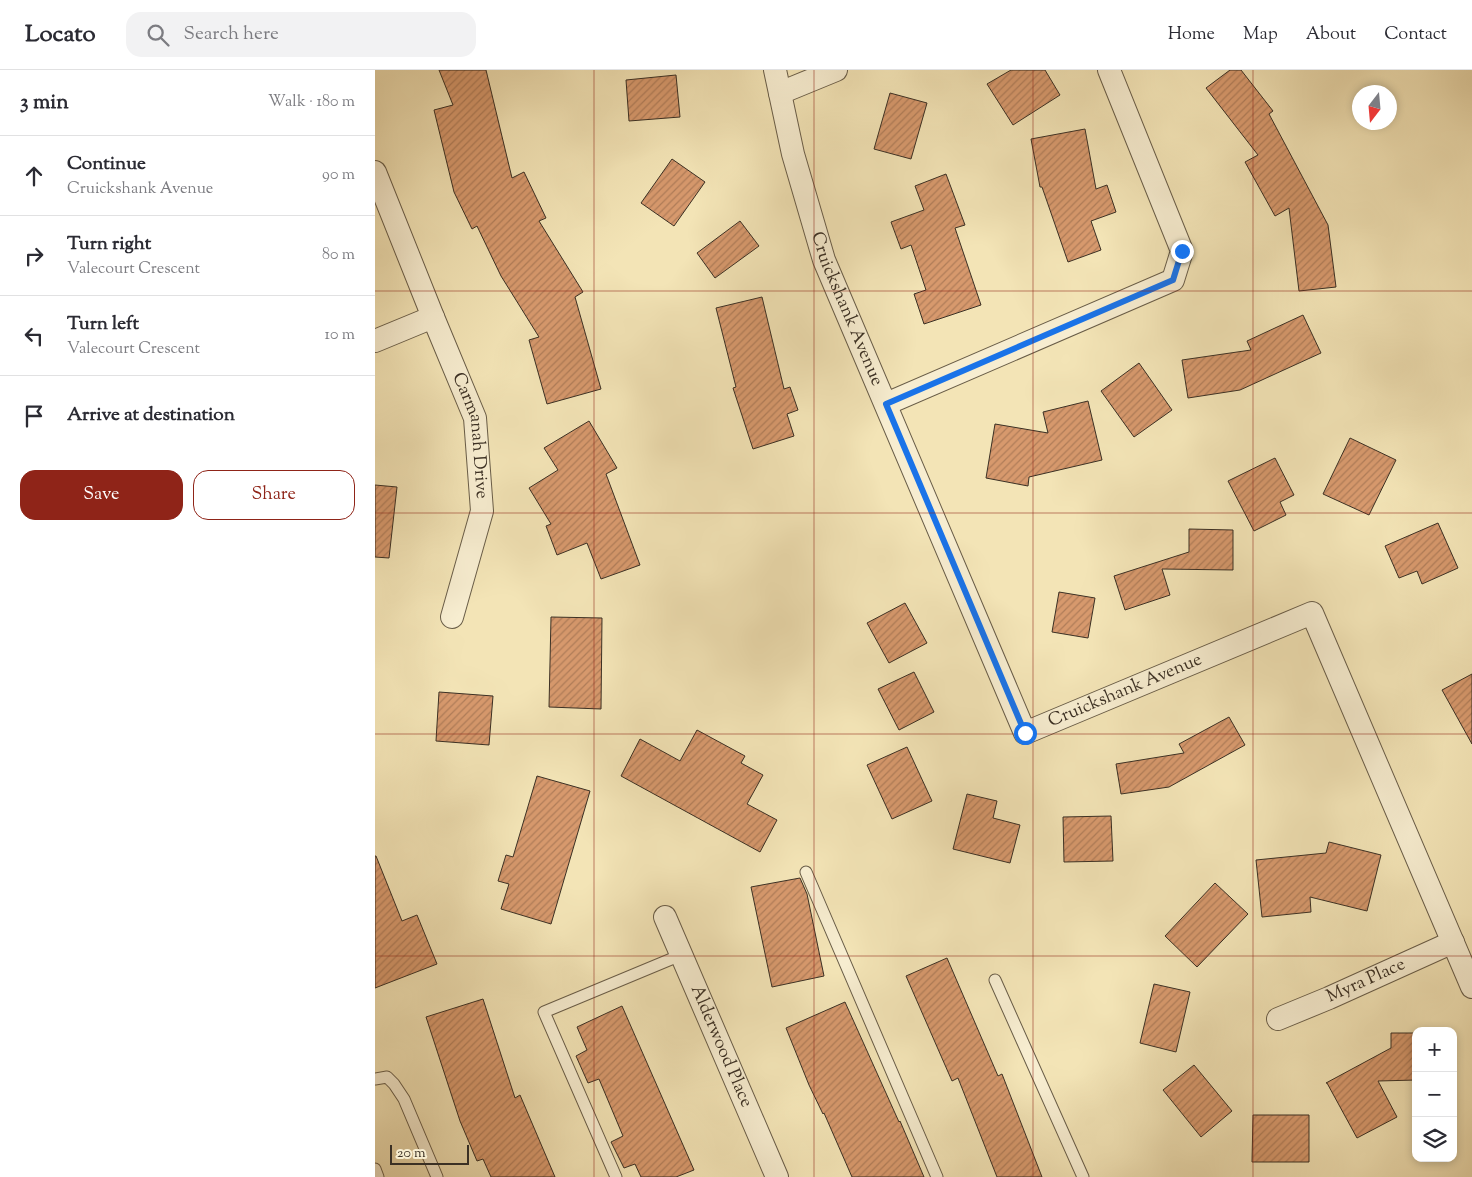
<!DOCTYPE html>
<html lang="en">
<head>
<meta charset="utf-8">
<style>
	:root { --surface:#fff; --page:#f2f2f3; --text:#2b2b33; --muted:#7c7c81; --line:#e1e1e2; --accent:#8f2418 }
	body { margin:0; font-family:"Sorts Mill Goudy",serif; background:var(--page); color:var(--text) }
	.controls { position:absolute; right:15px; bottom:15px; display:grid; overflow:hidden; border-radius:10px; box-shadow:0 2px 8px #0003 }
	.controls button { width:45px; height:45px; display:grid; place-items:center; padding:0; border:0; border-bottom:1px solid var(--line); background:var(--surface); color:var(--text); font:25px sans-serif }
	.compass { position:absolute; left:977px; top:15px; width:45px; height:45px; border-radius:50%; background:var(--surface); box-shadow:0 2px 8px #0003; rotate:196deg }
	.scale { position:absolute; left:15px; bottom:12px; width:79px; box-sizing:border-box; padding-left:5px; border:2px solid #3b3024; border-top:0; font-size:14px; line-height:18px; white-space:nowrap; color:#3b3024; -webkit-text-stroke:4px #f7edd0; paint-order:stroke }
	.stop { position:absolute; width:15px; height:15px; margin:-11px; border:4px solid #1a73e8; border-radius:50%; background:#fff }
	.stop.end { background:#1a73e8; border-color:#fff; box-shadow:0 1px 5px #0008 }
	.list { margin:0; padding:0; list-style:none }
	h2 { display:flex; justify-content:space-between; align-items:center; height:65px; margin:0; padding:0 20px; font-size:21px }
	h2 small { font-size:16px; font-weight:400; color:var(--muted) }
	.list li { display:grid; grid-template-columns:32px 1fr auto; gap:15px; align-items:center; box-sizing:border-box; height:80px; padding:0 20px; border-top:1px solid var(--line) }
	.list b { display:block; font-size:19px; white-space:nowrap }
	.list p { margin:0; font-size:16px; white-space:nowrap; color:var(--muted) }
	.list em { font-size:16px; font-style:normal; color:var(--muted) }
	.actions { display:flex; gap:10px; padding:15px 20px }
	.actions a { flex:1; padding:11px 0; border:1px solid var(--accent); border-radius:15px; text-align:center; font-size:18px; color:var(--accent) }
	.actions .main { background:var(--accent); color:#fff }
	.icon { flex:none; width:28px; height:28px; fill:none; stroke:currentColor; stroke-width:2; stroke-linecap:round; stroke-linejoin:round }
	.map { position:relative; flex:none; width:1097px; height:1107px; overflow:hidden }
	header { display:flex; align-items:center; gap:30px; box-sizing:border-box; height:70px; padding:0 25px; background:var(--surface); border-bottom:1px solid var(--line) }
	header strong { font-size:24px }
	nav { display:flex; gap:28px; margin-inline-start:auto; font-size:18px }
	.search { width:350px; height:45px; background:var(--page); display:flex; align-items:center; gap:12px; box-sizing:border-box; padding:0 18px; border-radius:15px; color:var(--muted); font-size:19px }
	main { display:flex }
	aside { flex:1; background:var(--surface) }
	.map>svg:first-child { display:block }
	.building { fill:url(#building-hatch); stroke:#3b3024 }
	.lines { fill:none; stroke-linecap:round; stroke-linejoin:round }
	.service-casing { stroke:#695d48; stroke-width:13 }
	.minor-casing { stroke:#695d48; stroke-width:24 }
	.service { stroke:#f7edd0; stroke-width:11 }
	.minor { stroke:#f7edd0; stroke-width:22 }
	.route { stroke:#1a73e8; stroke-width:6 }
	.grid { fill:none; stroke:#8f2418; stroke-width:1; stroke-opacity:0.55 }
	.labels { text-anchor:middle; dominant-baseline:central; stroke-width:5; stroke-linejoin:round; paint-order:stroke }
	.street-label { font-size:18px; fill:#3b3024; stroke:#f7edd0 }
</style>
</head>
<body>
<header>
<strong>Locato</strong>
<div class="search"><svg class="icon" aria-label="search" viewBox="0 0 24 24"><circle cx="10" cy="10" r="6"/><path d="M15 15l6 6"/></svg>Search here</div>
<nav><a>Home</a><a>Map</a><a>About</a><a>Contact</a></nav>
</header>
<main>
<aside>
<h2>3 min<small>Walk · 180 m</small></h2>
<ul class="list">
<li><svg class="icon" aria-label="ahead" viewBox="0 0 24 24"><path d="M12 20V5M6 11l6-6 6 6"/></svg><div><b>Continue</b><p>Cruickshank Avenue</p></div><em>90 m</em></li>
<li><svg class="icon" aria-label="right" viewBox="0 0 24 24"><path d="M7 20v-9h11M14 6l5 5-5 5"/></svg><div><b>Turn right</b><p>Valecourt Crescent</p></div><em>80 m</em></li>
<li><svg class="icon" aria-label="left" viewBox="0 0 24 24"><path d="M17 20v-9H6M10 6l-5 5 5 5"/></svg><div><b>Turn left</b><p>Valecourt Crescent</p></div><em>10 m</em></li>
<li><svg class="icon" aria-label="arrive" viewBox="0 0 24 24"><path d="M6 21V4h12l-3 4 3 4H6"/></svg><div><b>Arrive at destination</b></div></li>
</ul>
<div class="actions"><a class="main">Save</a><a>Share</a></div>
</aside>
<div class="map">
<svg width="1097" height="1107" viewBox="0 0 1097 1107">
	<defs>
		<pattern id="building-hatch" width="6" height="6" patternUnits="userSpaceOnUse" patternTransform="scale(1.25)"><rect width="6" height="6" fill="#d7996d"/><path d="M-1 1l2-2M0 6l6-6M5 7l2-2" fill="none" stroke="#b07d59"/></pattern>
	</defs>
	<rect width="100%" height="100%" fill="#f3e4b6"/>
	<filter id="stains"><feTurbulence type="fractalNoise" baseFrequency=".004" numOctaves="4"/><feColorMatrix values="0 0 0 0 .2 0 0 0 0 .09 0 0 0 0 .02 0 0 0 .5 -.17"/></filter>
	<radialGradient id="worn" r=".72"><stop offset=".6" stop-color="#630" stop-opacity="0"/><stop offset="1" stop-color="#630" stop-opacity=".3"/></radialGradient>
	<g class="building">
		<path d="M64 0H111L137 108 149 102 171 148 164 151 208 222 200 227 226 319 172 334 154 270 164 267 126 206 102 156 97 159 79 122 59 40 78 35Z"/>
		<path d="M636 0H670L685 25 638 55 612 14Z"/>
		<path d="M855 0H866L898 41 894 44 953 155 961 217 924 221 914 138 900 146 870 92 883 85 831 18Z"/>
		<path d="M301 5 305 47 254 51 251 10Z"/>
		<path d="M515 23 552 33 536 89 499 79Z"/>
		<path d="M710 59 721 119 732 115 741 142 716 151 726 180 693 192 667 117H665L656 69Z"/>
		<path d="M297 89 330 112 299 156 266 133Z"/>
		<path d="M571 104 590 155 580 158 606 235 549 254 539 224 551 220 536 175 526 179 516 152 549 140 540 116Z"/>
		<path d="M365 151 384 176 340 208 322 183Z"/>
		<path d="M387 227 409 319 415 317 423 340 412 344 419 366 378 379 358 318 361 317 341 238Z"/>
		<path d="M928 245 946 283 865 320 813 328 807 290 876 280 872 271Z"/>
		<path d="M764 293 797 340 759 367 726 321Z"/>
		<path d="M713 331 727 390 654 407 653 416 611 408 620 354 673 363 668 342Z"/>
		<path d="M214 351 242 398 231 404 265 495 226 509 212 473 182 485 171 456 176 454 154 418 183 400 169 378Z"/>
		<path d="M975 368 1021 390 994 445 948 424Z"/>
		<path d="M900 388 919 425 905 432 911 445 879 461 853 411Z"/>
		<path d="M0 415 22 417 14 488 0 487Z"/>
		<path d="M1063 453 1083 498 1047 514 1042 501 1024 508 1010 476Z"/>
		<path d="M814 459 858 460V500L787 499 795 525 750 540 739 506 814 482Z"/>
		<path d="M684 522 720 528 713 568 677 562Z"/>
		<path d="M530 533 552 573 514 593 492 553Z"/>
		<path d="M176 547 227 548 226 639 174 637Z"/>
		<path d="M539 602 559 642 524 660 503 619Z"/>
		<path d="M1097 604V674L1067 620Z"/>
		<path d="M64 622 118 626 114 675 61 671Z"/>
		<path d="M854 647 870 675 794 717 746 724 741 694 809 683 804 674Z"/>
		<path d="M322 660 370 686 366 693 388 705 372 734 402 750 385 782 246 706 265 669 305 691Z"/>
		<path d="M532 677 557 731 517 749 492 695Z"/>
		<path d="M162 706 215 721 176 854 126 839 134 814 123 811 131 785 138 787Z"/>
		<path d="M592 724 622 731 618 748 645 755 635 793 578 779Z"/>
		<path d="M736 746 738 791 689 792 688 747Z"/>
		<path d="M954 772 1006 785 992 841 935 827 936 842 887 847 881 790 951 783Z"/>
		<path d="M0 786H1L27 851 42 845 62 894 0 918Z"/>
		<path d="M425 808 432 824 449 906 397 917 376 817Z"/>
		<path d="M840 813 873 844 822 897 790 866Z"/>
		<path d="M572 888 623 1006 627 1004 667 1107H622L583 1008 577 1011 531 906Z"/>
		<path d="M779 914 815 922 801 982 765 973Z"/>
		<path d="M108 929 140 1028 145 1025 180 1107H116L108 1089 102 1091 85 1051 51 947Z"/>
		<path d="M470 932 524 1052 525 1051 549 1107H477L449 1043 448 1044 434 1015 411 958Z"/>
		<path d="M247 936 319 1100 301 1107H266L260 1094 249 1098 236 1072 248 1066 224 1009 213 1013 201 986 212 980 202 957Z"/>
		<path d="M1016 963H1041V1010L1003 1011 1022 1047 982 1068 952 1013H951L1016 978Z"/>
		<path d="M819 995 857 1041 826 1067 788 1020Z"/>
		<path d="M878 1045H934V1092H877Z"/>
	</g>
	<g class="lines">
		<defs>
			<g id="service">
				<path d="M431 802 562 1107"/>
				<path d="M620 910 708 1107"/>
				<path d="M0 1009 12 1007 19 1014 29 1029 62 1107"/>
				<path d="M0 1099 3 1107"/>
				<path d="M241 1107 169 942 306 885"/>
			</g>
			<g id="minor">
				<path id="s1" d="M400 0 418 84 449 190 650 663 937 543 1097 917"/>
				<path d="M405 23 461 0"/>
				<path id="s2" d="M0 102 58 247 100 348 107 441 77 547"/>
				<path d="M0 271 58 247"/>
				<path d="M511 334 798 210 807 181 734 0"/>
				<path id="s3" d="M290 847 402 1107"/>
				<path id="s4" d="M903 949 954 928 1078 872"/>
			</g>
		</defs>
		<use href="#service" class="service-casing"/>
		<use href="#minor" class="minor-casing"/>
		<use href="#service" class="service"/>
		<use href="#minor" class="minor"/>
	</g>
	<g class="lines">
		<path class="route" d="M650 663 511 334 798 210 807 181"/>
	</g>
	<path class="grid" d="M219 0V1107M439 0V1107M658 0V1107M878 0V1107M0 221H1097M0 443H1097M0 664H1097M0 886H1097"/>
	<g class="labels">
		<g class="street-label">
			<text stroke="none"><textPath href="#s1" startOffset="250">Cruickshank Avenue</textPath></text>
			<text stroke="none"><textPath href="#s2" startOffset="282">Carmanah Drive</textPath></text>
			<text stroke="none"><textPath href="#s1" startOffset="819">Cruickshank Avenue</textPath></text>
			<text stroke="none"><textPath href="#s4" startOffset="96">Myra Place</textPath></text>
			<text stroke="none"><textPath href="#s3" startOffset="141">Alderwood Place</textPath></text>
		</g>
	</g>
	<rect width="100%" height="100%" filter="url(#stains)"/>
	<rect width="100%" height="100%" fill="url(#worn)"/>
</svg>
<div class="controls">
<button>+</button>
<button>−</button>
<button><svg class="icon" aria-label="layers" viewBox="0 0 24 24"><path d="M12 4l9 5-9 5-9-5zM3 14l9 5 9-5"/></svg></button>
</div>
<svg class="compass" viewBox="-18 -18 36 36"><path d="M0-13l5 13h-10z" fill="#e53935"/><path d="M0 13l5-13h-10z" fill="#7c7c81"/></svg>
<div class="scale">20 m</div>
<div class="stop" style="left:650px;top:663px"></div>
<div class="stop end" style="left:807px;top:181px"></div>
</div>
</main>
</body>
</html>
